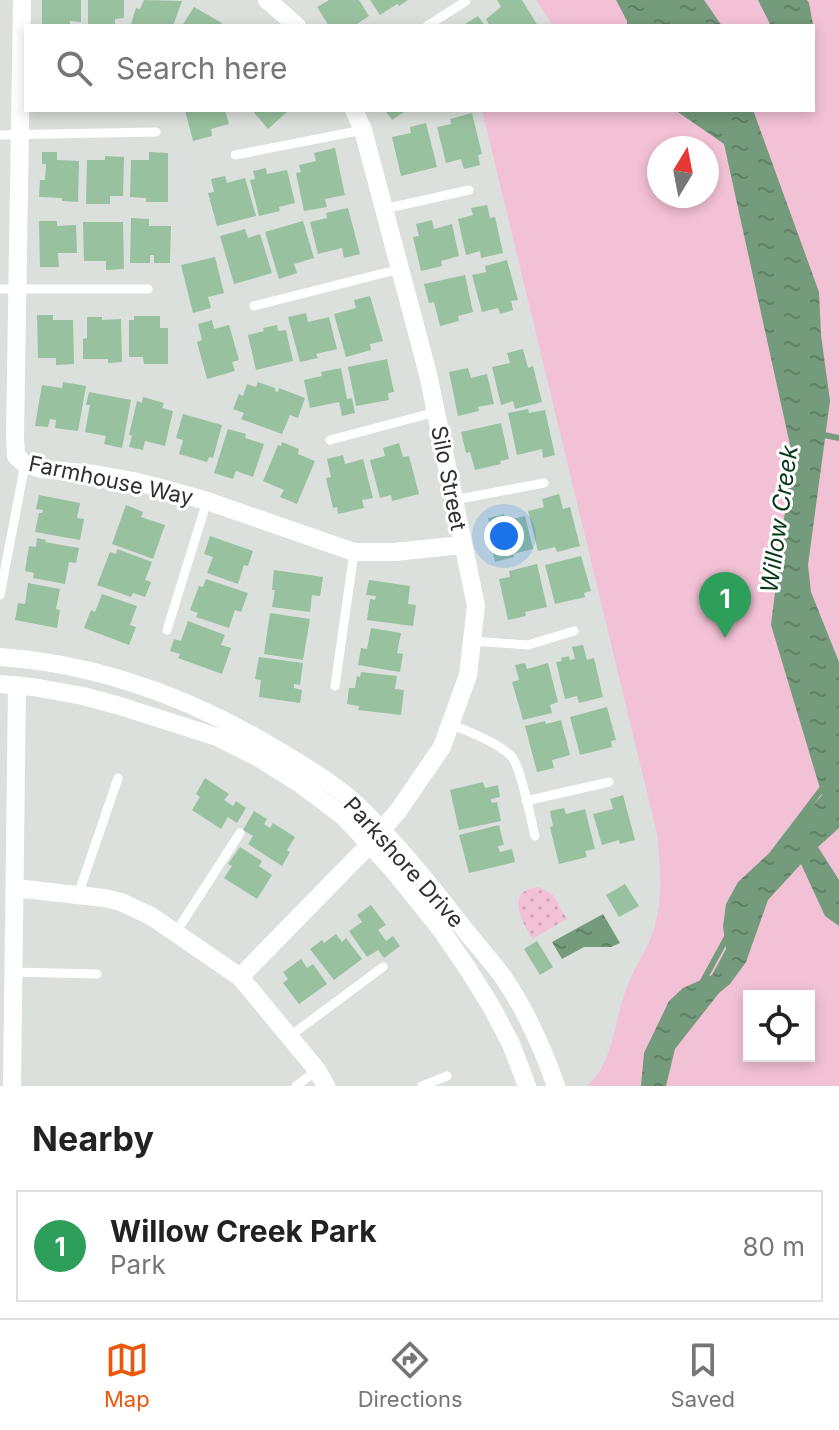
<!DOCTYPE html>
<html lang="en">
<head>
<meta charset="utf-8">
<style>
	:root { --surface:#fff; --page:#f2f2f2; --text:#222; --muted:#767676; --line:#e0e0e0; --accent:#ea580c }
	body { margin:0; font-family:Inter,sans-serif; background:var(--page); color:var(--text) }
	.controls { position:absolute; right:24px; bottom:24px; display:grid; overflow:hidden; border-radius:0px; box-shadow:0 4px 12px #0003 }
	.controls button { width:72px; height:72px; display:grid; place-items:center; padding:0; border:0; border-bottom:2px solid var(--line); background:var(--surface); color:var(--text); font:40px sans-serif }
	.compass { position:absolute; left:647px; top:136px; width:72px; height:72px; border-radius:50%; background:var(--surface); box-shadow:0 4px 12px #0003; rotate:10deg }
	.you { position:absolute; left:504px; top:536px; width:28px; height:28px; margin:-20px; border:6px solid #fff; border-radius:50%; background:#1a73e8; box-shadow:0 0 0 12px #1a73e833 }
	.badge { display:grid; place-items:center; width:52px; height:52px; border-radius:50%; background:var(--accent); color:#fff; font-size:26px; font-weight:700 }
	.pin { position:absolute; translate:-50% -66px; filter:drop-shadow(0 2px 4px #0008) }
	.pin::after { content:''; position:absolute; top:42px; width:28px; height:24px; background:inherit; clip-path:polygon(0 0,100% 0,50% 100%) }
	.list { margin:0; padding:0; list-style:none }
	h2 { display:flex; justify-content:space-between; align-items:center; height:104px; margin:0; padding:0 32px; font-size:34px }
	h2 small { font-size:26px; font-weight:400; color:var(--muted) }
	.list li { display:grid; grid-template-columns:52px 1fr auto; gap:24px; align-items:center; box-sizing:border-box; height:112px; margin:0 16px 16px; padding:0 16px; border:2px solid var(--line); border-radius:0px }
	.list b { display:block; font-size:30px; white-space:nowrap }
	.list p { margin:0; font-size:26px; white-space:nowrap; color:var(--muted) }
	.list em { font-size:26px; font-style:normal; color:var(--muted) }
	.icon { flex:none; width:44px; height:44px; fill:none; stroke:currentColor; stroke-width:2; stroke-linecap:round; stroke-linejoin:round }
	.map { position:relative; flex:none; width:839px; height:1086px; overflow:hidden }
	.search { position:absolute; background:var(--surface); box-shadow:0 4px 12px #0003; left:24px; right:24px; top:24px; height:88px; display:flex; align-items:center; gap:20px; box-sizing:border-box; padding:0 28px; border-radius:0px; color:var(--muted); font-size:30px }
	.sheet { height:232px; background:var(--surface) }
	nav { display:flex; justify-content:space-around; align-items:center; box-sizing:border-box; height:112px; border-top:2px solid var(--line); background:var(--surface); font-size:22px; color:var(--muted) }
	nav a { display:grid; justify-items:center; gap:4px }
	nav .on { color:var(--accent) }
	.map>svg:first-child { display:block }
	.grass { fill:url(#grass-dots) }
	.green { fill:#f2c1d5; fill-rule:evenodd }
	.water { fill:url(#water-ripples) }
	.lines { fill:none; stroke-linecap:round; stroke-linejoin:round }
	.stream { stroke:#749b7b; stroke-width:6 }
	.building { fill:#98c19f }
	.service { stroke:#fff; stroke-width:9 }
	.minor { stroke:#fff; stroke-width:18 }
	.labels { text-anchor:middle; dominant-baseline:central; stroke-width:6; stroke-linejoin:round; paint-order:stroke }
	.street-label { font-size:22px; fill:#2e302e; stroke:#fff }
	.water-label { font-size:24px; font-style:italic; fill:#093919; stroke:#fff }
</style>
</head>
<body>
<div class="map">
<svg width="839" height="1086" viewBox="0 0 839 1086">
	<defs>
		<pattern id="grass-dots" width="8" height="8" patternUnits="userSpaceOnUse" patternTransform="scale(2)"><rect width="8" height="8" fill="#f2c1d5"/><path d="M2 2h.1M6 6h.1" fill="none" stroke="#d0a6b7" stroke-width="1.8" stroke-linecap="round"/></pattern>
		<pattern id="water-ripples" width="26" height="14" patternUnits="userSpaceOnUse" patternTransform="scale(2)"><rect width="26" height="14" fill="#749b7b"/><path d="M2 4q2-2 4 0t4 0M15 11q2-2 4 0t4 0" fill="none" stroke="#607f65"/></pattern>
	</defs>
	<rect width="100%" height="100%" fill="#dbe0dc"/>
	<path class="grass" d="M539 887 553 895 567 919 532 939C522 921 504 890 539 887Z"/>
	<path class="green" d="M536 0H839V1086H586C614 1066 615 1014 628 984 637 962 651 945 656 921 663 893 660 863 657 834L482 110H813V26H553ZM659 148H707V196H659ZM749 996H809V1056H749Z"/>
	<g class="water">
		<path d="M616 0H704L722 26H627V21Z"/>
		<path d="M758 0H807L809 3 814 30 813 26H771Z"/>
		<path d="M675 110H753L819 292 821 335 830 401 808 565 811 592 839 662V828L818 847 839 880V926L825 916 801 864 768 900 746 962 730 984 719 993 675 1049 666 1086H641L644 1053 669 1001 683 988 712 975 726 949 723 926 726 904 738 882 777 846 822 795 771 625 792 454 724 144Z"/>
		<path d="M603 914 620 943 611 947H584L562 959 552 942Z"/>
	</g>
	<g class="lines">
		<g class="stream">
			<path d="M819 434 839 438"/>
			<path d="M773 853 824 786"/>
			<path d="M702 983 727 937"/>
		</g>
	</g>
	<g class="building">
		<path d="M42 0H81V22L70 21V26H42Z"/>
		<path d="M88 0H124V18L115 19V26H88Z"/>
		<path d="M144 0 182 1 173 26H136L131 24 136 8 140 9Z"/>
		<path d="M329 0H359L369 16 354 26H329L317 7Z"/>
		<path d="M370 0H408L399 6 397 4 380 15Z"/>
		<path d="M497 0H522L538 26H490L486 19 501 7Z"/>
		<path d="M194 7 222 23 220 26H182Z"/>
		<path d="M478 16 485 26H462Z"/>
		<path d="M185 110H225L229 124 211 129 212 136 193 141Z"/>
		<path d="M252 110H289L268 129Z"/>
		<path d="M385 110H407L392 120Z"/>
		<path d="M472 113 482 154 478 155 480 165 464 169 461 159 446 163 437 127 451 124 450 119Z"/>
		<path d="M426 123 437 167 401 176 392 137 411 133 410 127Z"/>
		<path d="M335 148 345 195 325 199 327 207 304 211 296 173 301 172 299 165 316 161 314 153Z"/>
		<path d="M42 152H57V160L79 161 78 202 62 201V198L39 197 40 180H45L46 164H42Z"/>
		<path d="M149 152 168 153V202H146V198L130 197 131 160H149Z"/>
		<path d="M105 156 124 157 123 196H110V204H86L87 160H105Z"/>
		<path d="M266 168 267 174 287 170 295 203 279 207 280 211 259 216 250 180 255 179 253 171Z"/>
		<path d="M225 176 227 183 245 178 256 216 217 226 208 193 214 192 211 179Z"/>
		<path d="M487 205 490 218 495 217 503 253 481 258 480 251 466 255 458 219 473 215 471 208Z"/>
		<path d="M348 208 360 254 344 258 342 248 318 254 310 222 327 218 326 213Z"/>
		<path d="M131 218 149 219V226H171L170 263H154V255H150V263H130Z"/>
		<path d="M432 220 434 229 452 224 459 256 441 261 442 266 421 271 413 237 419 236 416 224Z"/>
		<path d="M39 221H57V226L76 225 77 253H58L59 267H40Z"/>
		<path d="M303 221 314 258 294 264 297 273 279 279 265 232Z"/>
		<path d="M83 222H123L124 269 106 270V261H84Z"/>
		<path d="M245 229 248 238 260 234 272 273 234 284 220 236Z"/>
		<path d="M215 257 224 293 208 297 211 308 193 313 181 265Z"/>
		<path d="M507 260 518 300 511 301 513 310 500 314 498 308 482 312 472 275 486 272 485 266Z"/>
		<path d="M465 275 473 312 458 316 459 321 440 326 434 302 429 303 424 284Z"/>
		<path d="M370 296 383 341 370 344 371 350 346 357 334 314 356 308 354 300Z"/>
		<path d="M306 313 308 322 329 317 337 349 316 354 318 358 300 362 288 317Z"/>
		<path d="M37 315H53V320H73L74 364 56 365V358H38Z"/>
		<path d="M134 316H160V328H168V364H144L143 357H129V320H134Z"/>
		<path d="M87 317H102V320L121 319 122 362 108 363V359H83V339L87 338Z"/>
		<path d="M212 320 214 329 229 325 239 360 232 362 235 371 207 379 197 342 202 340 198 324Z"/>
		<path d="M277 325 278 331 286 330 293 361 256 370 248 335 264 331 263 328Z"/>
		<path d="M523 349 528 368 533 366 542 402 515 409 513 401 501 405 492 367 510 363 507 353Z"/>
		<path d="M387 359 394 392 388 393 389 400 356 406 348 367Z"/>
		<path d="M341 368 347 399 352 398 355 413 342 416 339 402 310 408 304 380 322 376 321 372Z"/>
		<path d="M468 368 471 378 487 374 494 404 478 407 479 411 458 416 449 372Z"/>
		<path d="M63 382 86 386 78 431 55 428 56 420 50 419 48 427 35 426 42 385 62 388Z"/>
		<path d="M258 382 275 388V391L278 392 279 388 305 398 298 418 290 415 282 434 241 419 244 413 233 409 239 394 243 396 247 384 256 387Z"/>
		<path d="M89 392 131 400 122 448 104 444 106 436 85 432 90 405H86Z"/>
		<path d="M143 397 164 403 162 408 173 411 165 446 145 441 143 450 129 447 132 435H129L137 401 142 403Z"/>
		<path d="M528 409 529 413 545 410 555 455 543 458 542 449 517 455 508 413Z"/>
		<path d="M183 414 222 425 213 458 209 457 207 462 179 454 183 440 176 438Z"/>
		<path d="M501 423 509 459 500 461 501 464 475 470 470 452 466 453 461 432Z"/>
		<path d="M228 429 246 434 245 438 264 444 253 477 236 471 233 479 214 473Z"/>
		<path d="M282 442 299 449 298 454 315 461 297 504 280 497 284 490 263 481 278 445 281 446Z"/>
		<path d="M399 443 403 457 409 456 419 494 392 501 391 495 380 498 370 460 385 456 383 448Z"/>
		<path d="M343 455 345 464 363 459 373 498 362 500 364 508 338 514 337 507 333 508 326 478 331 477 327 459Z"/>
		<path d="M559 494 563 509 570 507 580 546 557 552 555 547 538 551 528 511 544 507 542 499Z"/>
		<path d="M39 495 80 503 77 518 84 519 80 540 35 532 39 513H42L43 510 36 509Z"/>
		<path d="M126 505 143 512 141 517 165 525 153 559 112 544Z"/>
		<path d="M504 514 505 521 525 516 533 549 513 554 514 557 495 562 487 529H491L488 518Z"/>
		<path d="M210 536 253 551 248 566 244 565 238 584 207 573 213 557 204 554Z"/>
		<path d="M37 538 46 540 45 542 79 548 76 563 69 562 65 584 33 578 34 573 25 571 29 546 36 547Z"/>
		<path d="M117 549 152 562 145 580 151 582 145 597 133 593 131 597 97 585 110 552 116 554Z"/>
		<path d="M581 556 591 591 584 593 585 597 555 604 545 565Z"/>
		<path d="M537 564 547 607 525 612 526 616 508 620 499 579 510 577 509 571Z"/>
		<path d="M274 570 323 577 320 596 312 595 310 612 272 607 275 590H272Z"/>
		<path d="M206 579 248 593 241 612 235 610 229 628 196 617 198 613 190 610 199 586 203 587Z"/>
		<path d="M369 580 410 586 408 604 416 605 413 626 367 620 370 599 375 600 376 596 366 595Z"/>
		<path d="M28 583 60 589 56 609 60 610 57 628 15 620 18 603 25 604Z"/>
		<path d="M102 594 137 606 130 625 136 627 129 645 84 628 91 610 95 612Z"/>
		<path d="M270 613 310 619 303 660 264 654Z"/>
		<path d="M188 621 225 635 221 645 231 648 222 674 178 658 180 654 170 651 174 639 181 641Z"/>
		<path d="M371 628 401 633 397 653 403 654 400 672 358 665 361 648 367 649Z"/>
		<path d="M583 645 587 660 594 658 603 697 579 703 577 696 565 699 556 662 562 661 561 658 569 656 570 660 575 659 572 647Z"/>
		<path d="M259 657 303 663 300 685 294 684V688L302 690 300 703 259 697 261 680 255 679Z"/>
		<path d="M525 663 527 669 548 663 558 702 550 705 552 713 523 720 512 682 519 680 515 665Z"/>
		<path d="M361 672 397 676 395 689 404 690 401 715 358 710 359 706 347 704 349 688H355L357 676 360 677Z"/>
		<path d="M607 707 616 740 611 741 612 747 580 755 570 717Z"/>
		<path d="M561 720 570 755 552 760 554 768 537 772 525 726 545 721 546 724Z"/>
		<path d="M205 778 229 794 224 800 233 806 236 801 246 808 237 823 228 817 221 829 192 810 200 797 196 794Z"/>
		<path d="M483 782 485 788 498 785 500 797 491 799 492 803 497 802 501 821 459 830 450 790Z"/>
		<path d="M623 795 635 840 620 844 619 840 602 845 593 814 613 809 610 799Z"/>
		<path d="M564 808 566 814 585 809 595 849 585 851 587 857 559 864 550 827 553 826 550 811Z"/>
		<path d="M254 811 267 819 264 824 270 828 273 823 295 837 287 850 290 852 282 866 248 844 253 836 243 830Z"/>
		<path d="M499 825 504 845 498 846 500 852 512 849 515 862 469 873 459 835Z"/>
		<path d="M240 847 262 861 259 866 272 875 257 899 224 878 232 866 228 864Z"/>
		<path d="M625 884 639 906 619 917 606 895Z"/>
		<path d="M371 905 386 925 378 930 386 941 393 936 400 946 384 958 378 950 367 957 349 931 362 922 357 915Z"/>
		<path d="M336 934 342 942 346 938 362 959 334 980 310 949 322 940 324 943Z"/>
		<path d="M537 941 553 967 540 975 524 949Z"/>
		<path d="M301 959 307 968 313 964 327 984 299 1004 283 983 288 979 283 972Z"/>
	</g>
	<g class="lines">
		<g class="service">
			<path d="M427 26 466 1"/>
			<path d="M0 135 156 132"/>
			<path d="M235 155 363 130"/>
			<path d="M384 209 469 190"/>
			<path d="M0 289H148"/>
			<path d="M254 306 400 269"/>
			<path d="M330 440 436 412"/>
			<path d="M454 500 544 483"/>
			<path d="M0 595 25 464"/>
			<path d="M167 630 207 501"/>
			<path d="M472 641 528 645 574 631"/>
			<path d="M335 686 354 552"/>
			<path d="M450 724C468 731 499 743 512 757 521 768 531 820 535 836"/>
			<path d="M526 801 609 782"/>
			<path d="M78 895 118 778"/>
			<path d="M176 932 240 833"/>
			<path d="M14 972 97 974"/>
			<path d="M290 1036 383 967"/>
			<path d="M296 1086 317 1070"/>
			<path d="M422 1086 447 1076"/>
		</g>
		<g class="minor">
			<path d="M22 0 15 437 16 456 25 464 41 469 95 474 133 481 165 489 207 501 354 552H394L462 545"/>
			<path d="M267 0 297 26"/>
			<path d="M0 657C101 664 198 701 284 754 308 768 333 784 354 802 393 839 429 883 461 925 475 943 490 959 503 977 526 1010 543 1049 556 1086"/>
			<path d="M0 684 33 687 83 696 120 706 217 737 259 758 299 783 343 816 393 870 439 927 468 969 491 1006 511 1044 527 1086"/>
			<path d="M15 888 104 898 121 902 151 916 240 977 317 1070 326 1086"/>
			<path d="M240 977 369 845 398 811 442 747 468 675 476 606 428 374 363 130 354 110"/>
			<path d="M12 1086 17 685"/>
		</g>
	</g>
	<g class="labels">
		<g class="street-label">
			<text transform="translate(449 478) rotate(79)">Silo Street</text>
			<text transform="translate(111 480) rotate(12)">Farmhouse Way</text>
			<text transform="translate(404 862) rotate(48)">Parkshore Drive</text>
		</g>
		<g class="water-label">
			<text transform="translate(779 519) rotate(-82)">Willow Creek</text>
		</g>
	</g>
</svg>
<div class="controls">
<button><svg class="icon" aria-label="locate" viewBox="0 0 24 24"><circle cx="12" cy="12" r="6"/><path d="M12 2v4M12 18v4M2 12h4M18 12h4"/></svg></button>
</div>
<svg class="compass" viewBox="-18 -18 36 36"><path d="M0-13l5 13h-10z" fill="#e53935"/><path d="M0 13l5-13h-10z" fill="#767676"/></svg>
<div class="you"></div>
<div class="pin badge" style="left:725px;top:638px;background:#2e9e5b">1</div>
<div class="search"><svg class="icon" aria-label="search" viewBox="0 0 24 24"><circle cx="10" cy="10" r="6"/><path d="M15 15l6 6"/></svg>Search here</div>
</div>
<section class="sheet">
<h2>Nearby<small></small></h2>
<ul class="list">
<li><span class="badge" style="background:#2e9e5b">1</span><div><b>Willow Creek Park</b><p>Park</p></div><em>80 m</em></li>
</ul>
</section>
<nav>
<a class="on"><svg class="icon" aria-label="map" viewBox="0 0 24 24"><path d="M3 6l6-2 6 2 6-2v14l-6 2-6-2-6 2zM9 4v14M15 6v14"/></svg>Map</a>
<a><svg class="icon" aria-label="directions" viewBox="0 0 24 24"><path d="M12 3l9 9-9 9-9-9zM9 14v-3h6M13 9l2 2-2 2"/></svg>Directions</a>
<a><svg class="icon" aria-label="saved" viewBox="0 0 24 24"><path d="M7 4h10v16l-5-4-5 4z"/></svg>Saved</a>
</nav>
</body>
</html>
